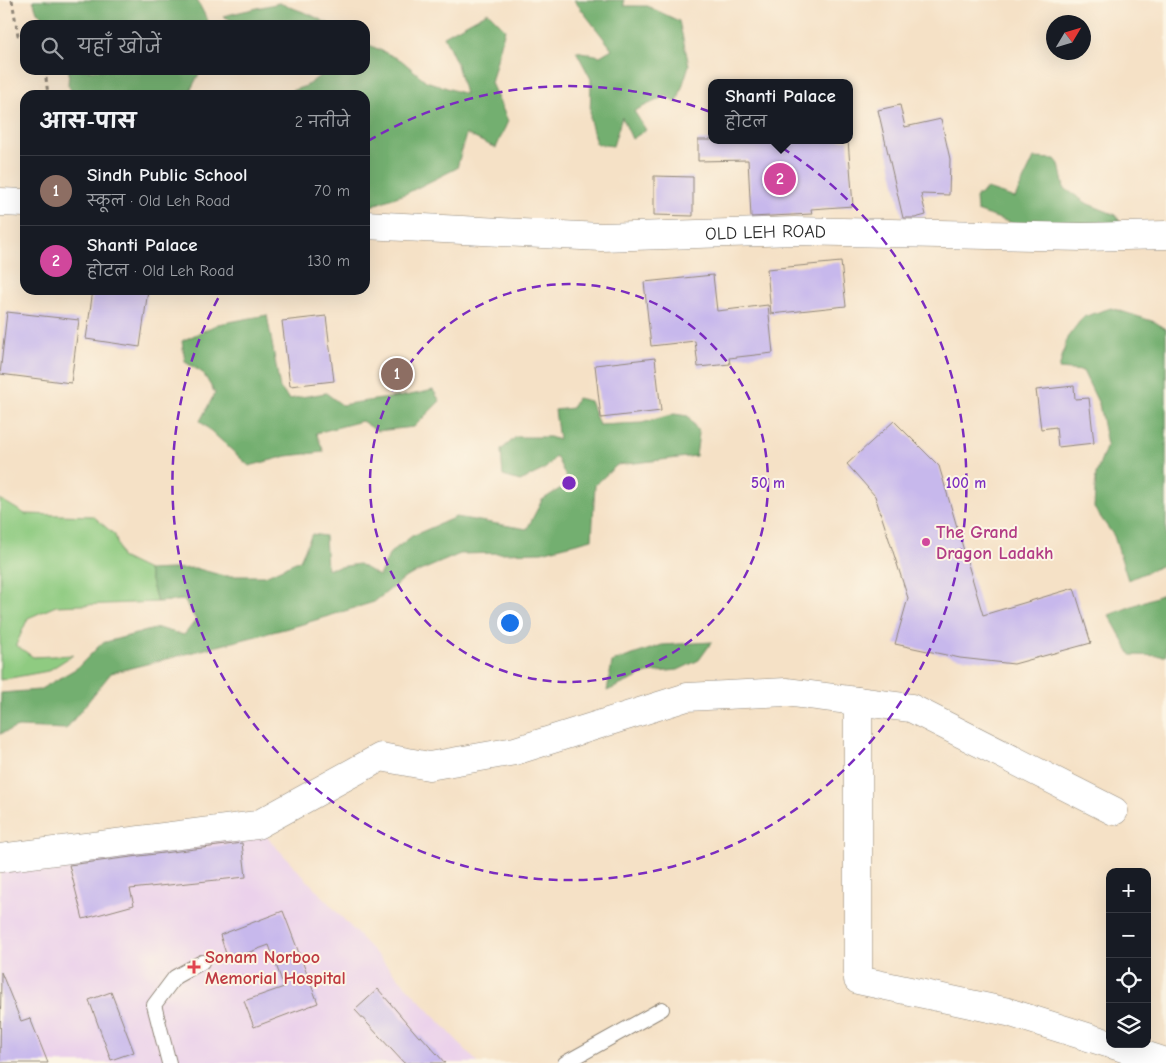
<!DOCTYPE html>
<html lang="hi">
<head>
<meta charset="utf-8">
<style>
	:root { --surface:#171b24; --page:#242831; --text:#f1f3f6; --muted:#9ea1a6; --line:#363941; --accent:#ea580c }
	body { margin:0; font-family:"Comic Neue","Playpen Sans Deva",sans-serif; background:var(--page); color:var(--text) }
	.controls { position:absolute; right:15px; bottom:15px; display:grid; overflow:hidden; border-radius:10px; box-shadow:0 5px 20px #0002 }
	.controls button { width:45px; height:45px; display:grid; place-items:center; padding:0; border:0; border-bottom:1px solid var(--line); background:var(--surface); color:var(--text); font:25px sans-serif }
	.compass { position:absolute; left:1046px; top:15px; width:45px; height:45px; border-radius:50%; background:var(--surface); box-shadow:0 5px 20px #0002; rotate:52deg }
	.you { position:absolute; left:509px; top:622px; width:18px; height:18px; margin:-12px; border:4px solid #fff; border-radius:50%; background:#1a73e8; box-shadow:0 0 0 8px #1a73e833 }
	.badge { display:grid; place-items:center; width:32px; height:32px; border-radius:50%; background:var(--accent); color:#fff; font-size:16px; font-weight:700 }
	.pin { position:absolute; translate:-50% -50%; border:2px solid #fff; box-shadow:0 1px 5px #0006 }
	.popup { position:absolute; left:708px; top:79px; width:145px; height:65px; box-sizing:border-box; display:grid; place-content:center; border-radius:10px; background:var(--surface); filter:drop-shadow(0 1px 4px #0005); font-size:16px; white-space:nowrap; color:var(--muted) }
	.popup b { font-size:19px; color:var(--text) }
	.popup::after { content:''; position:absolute; left:50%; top:100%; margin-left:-10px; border:10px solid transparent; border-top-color:var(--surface) }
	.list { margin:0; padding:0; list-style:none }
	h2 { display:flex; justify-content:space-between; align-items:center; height:65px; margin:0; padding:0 20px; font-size:21px }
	h2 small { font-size:16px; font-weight:400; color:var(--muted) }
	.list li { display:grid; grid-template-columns:32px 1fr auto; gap:15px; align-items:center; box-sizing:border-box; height:70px; padding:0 20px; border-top:1px solid var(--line) }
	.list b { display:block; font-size:19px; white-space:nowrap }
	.list p { margin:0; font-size:16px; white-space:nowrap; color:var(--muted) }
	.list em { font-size:16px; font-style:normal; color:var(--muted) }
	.icon { flex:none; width:28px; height:28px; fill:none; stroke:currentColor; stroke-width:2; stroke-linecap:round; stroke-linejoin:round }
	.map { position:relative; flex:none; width:1166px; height:1063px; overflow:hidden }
	.search { position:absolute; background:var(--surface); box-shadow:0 5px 20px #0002; left:20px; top:20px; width:350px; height:55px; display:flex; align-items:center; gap:12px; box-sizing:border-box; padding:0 18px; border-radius:15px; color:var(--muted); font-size:19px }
	.panel { position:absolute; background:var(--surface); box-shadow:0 5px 20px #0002; left:20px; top:90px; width:350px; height:205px; border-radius:15px }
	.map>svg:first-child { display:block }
	.built { fill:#ebd1eb }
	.green { fill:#8fcb81; stroke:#5d7b56 }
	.forest { fill:#73af6f; stroke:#4f6d4d }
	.building { fill:#c7b8ec }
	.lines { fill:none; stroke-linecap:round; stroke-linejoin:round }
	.service-casing { stroke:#908678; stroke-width:16 }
	.minor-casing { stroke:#908678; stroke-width:29 }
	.tertiary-casing { stroke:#908678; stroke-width:29 }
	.path { stroke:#908678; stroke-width:3; stroke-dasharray:4 4; stroke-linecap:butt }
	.service { stroke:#fff; stroke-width:14 }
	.minor { stroke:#fff; stroke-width:28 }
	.tertiary { stroke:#fff; stroke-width:28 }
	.ring { fill:none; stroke:#7b2cbf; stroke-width:2.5; stroke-dasharray:9 6 }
	.hotel-dot { fill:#d1479c; stroke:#fcf5e5; stroke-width:2 }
	.health-dot { fill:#e0444e; stroke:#fcf5e5; stroke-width:2 }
	.labels { text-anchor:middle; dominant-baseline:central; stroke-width:4; stroke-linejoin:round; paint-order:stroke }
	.street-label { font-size:18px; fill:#2b2b2b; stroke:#fcf5e5 }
	.hotel-label { font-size:18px; font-weight:bold; fill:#b23c85; stroke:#fcf5e5; text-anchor:start }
	.health-label { font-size:18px; font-weight:bold; fill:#be3a42; stroke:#fcf5e5; text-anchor:start }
	.centre { fill:#7b2cbf; stroke:#fcf5e5; stroke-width:2.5 }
	.ring-label { font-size:15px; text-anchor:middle; font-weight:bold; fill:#7b2cbf; stroke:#fcf5e5; stroke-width:4; stroke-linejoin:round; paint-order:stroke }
</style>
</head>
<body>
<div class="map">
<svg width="1166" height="1063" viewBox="0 0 1166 1063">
	<rect width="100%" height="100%" fill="#fcf5e5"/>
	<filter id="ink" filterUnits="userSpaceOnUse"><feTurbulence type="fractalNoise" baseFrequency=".02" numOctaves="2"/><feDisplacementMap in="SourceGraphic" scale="10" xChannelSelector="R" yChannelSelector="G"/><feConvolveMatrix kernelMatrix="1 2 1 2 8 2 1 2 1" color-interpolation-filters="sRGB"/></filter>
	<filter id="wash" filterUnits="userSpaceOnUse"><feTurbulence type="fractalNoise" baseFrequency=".0096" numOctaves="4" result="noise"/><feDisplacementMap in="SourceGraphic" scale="20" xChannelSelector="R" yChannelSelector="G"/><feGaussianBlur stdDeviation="1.12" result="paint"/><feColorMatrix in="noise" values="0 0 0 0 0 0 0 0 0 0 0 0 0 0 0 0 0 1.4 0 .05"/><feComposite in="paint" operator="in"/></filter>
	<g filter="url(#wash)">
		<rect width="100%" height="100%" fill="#f5e1c6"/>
		<path class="built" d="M263 833 478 1063H0V870Z"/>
		<path class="green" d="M0 499 25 514 93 516 115 535 121 557 148 570 157 602 56 606 28 618 16 645 33 657 73 655 48 671 0 680Z"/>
		<g class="forest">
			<path d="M33 0H197L210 25H55L37 12Z"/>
			<path d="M574 0H624V6H647L679 21 689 65 677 103 666 96 634 111 646 130 632 139 622 117 613 146 596 144 590 120 591 79 576 51 600 56 612 49Z"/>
			<path d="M279 3 309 14 331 25H241L223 16Z"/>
			<path d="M488 12 505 29 491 83 508 121 496 148 466 134 457 168 407 193 365 208V95H278L306 86 328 70H365V43L401 60 426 81 465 94 457 64 444 36Z"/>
			<path d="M69 70H201L188 95H74L68 85Z"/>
			<path d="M1034 158 1055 159 1059 164 1064 188 1088 204 1116 215 1123 227 1020 226 977 211 976 197 987 189 1015 198Z"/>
			<path d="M1111 308 1155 322 1166 329V564L1128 580 1114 536 1094 508 1096 474 1107 445 1099 404 1083 371 1059 369 1067 338 1083 317Z"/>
			<path d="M267 315 280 388 289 399 326 393 342 405C373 399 403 398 433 390L440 401 414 427 377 431 362 421 316 433 324 452 287 456 249 466 200 421 215 393 203 373 185 362 182 341 218 324Z"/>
			<path d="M577 398 590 401 599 425 642 423 674 414 688 416 699 433 696 456 617 465 595 485 592 539 542 552 460 554 406 577 374 602 296 626 111 673 66 729 18 727 0 734 1 693 39 690 77 668 102 643 158 628 184 635 196 620 184 600 157 602 148 570 195 568 224 576H265L300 560 312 534 325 536 327 569 359 564 379 576 390 553 412 536 456 517 527 529 542 500 569 483 556 456 545 469 520 481 503 476 501 450 516 437H550L559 440 555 410 572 408Z"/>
			<path d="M1166 593V656L1131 655 1109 615Z"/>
			<path d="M712 642 699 660 678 670 647 673 607 691 612 662 662 645Z"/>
		</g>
		<g id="blocks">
			<g class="building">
				<path d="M900 105 905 127 941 119 950 159 949 195 921 194 926 215 915 218H903L878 110Z"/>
				<path d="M698 140H848L853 206 811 209 812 214 751 217 748 160 698 161Z"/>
				<path d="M654 176 693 177V216L654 215Z"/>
				<path d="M841 262 846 306 771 314 767 269Z"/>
				<path d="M713 275 717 311 768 305 773 353 729 358 730 364 698 367 695 341 651 346 644 282Z"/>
				<path d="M93 290H148L140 347 86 339Z"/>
				<path d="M7 312 79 320 71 383 0 374Z"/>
				<path d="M326 316 334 381 290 386 282 321Z"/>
				<path d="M655 358 661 411 601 418 595 365Z"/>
				<path d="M1074 386 1075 399 1089 398 1094 443 1058 447 1056 427 1041 429 1036 390Z"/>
				<path d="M894 421 939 466 983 615 1074 588 1091 643 1014 664 960 658 895 644 908 598 875 496 847 464Z"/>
				<path d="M242 843 246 877 130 889 134 905 83 919 69 865Z"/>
				<path d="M283 911 318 1003 254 1027 244 1001 284 987 269 945 228 960 220 935Z"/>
				<path d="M1 972 21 1021 30 1018 48 1063H0Z"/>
				<path d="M378 989 419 1037 421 1036 445 1063H404L355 1010Z"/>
				<path d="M111 992 134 1052 111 1060 89 1000Z"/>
			</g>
		</g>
	</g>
	<g filter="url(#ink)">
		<use href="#blocks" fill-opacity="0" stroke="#908678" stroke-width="1"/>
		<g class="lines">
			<defs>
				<g id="service">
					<path d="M169 1063 154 1005 175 977 202 962"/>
					<path d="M565 1063 662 1009"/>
				</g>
				<g id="minor">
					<path d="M858 701V980L1008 1012 1110 1044"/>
					<path d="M0 858 257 825 381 757 429 766 515 751 687 697 786 692 911 708 1114 811"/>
					<path d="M1111 1044 1166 1062"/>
				</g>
				<g id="tertiary">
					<path d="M0 202 25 203"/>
					<path id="s1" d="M365 225 601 237 794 231 1083 237 1166 235"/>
				</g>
			</defs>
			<use href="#service" class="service-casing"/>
			<use href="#minor" class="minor-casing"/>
			<use href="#tertiary" class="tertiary-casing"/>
			<g class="path">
				<path d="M12 0 18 35 25 34"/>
				<path d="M45 70 48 95"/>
			</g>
			<use href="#service" class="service"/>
			<use href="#minor" class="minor"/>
			<use href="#tertiary" class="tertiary"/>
		</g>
	</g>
	<g class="ring">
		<circle cx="569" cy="483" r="199"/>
		<path d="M368 141A397 397 0 1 1 222 291"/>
	</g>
	<circle class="hotel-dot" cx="926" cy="542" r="5"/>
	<path class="health-dot" d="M191.5 959.5h5v5h5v5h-5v5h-5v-5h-5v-5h5z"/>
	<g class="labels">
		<g class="street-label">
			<text stroke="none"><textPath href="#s1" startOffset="401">OLD LEH ROAD</textPath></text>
		</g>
		<g class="hotel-label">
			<text x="936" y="532">The Grand<tspan x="936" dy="21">Dragon Ladakh</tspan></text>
		</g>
		<g class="health-label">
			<text x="205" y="957">Sonam Norboo<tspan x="205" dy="21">Memorial Hospital</tspan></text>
		</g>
	</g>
	<circle cx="569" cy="483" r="8" class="centre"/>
	<g class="ring-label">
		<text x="768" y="488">50 m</text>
		<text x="966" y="488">100 m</text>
	</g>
</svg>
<div class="controls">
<button>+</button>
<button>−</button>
<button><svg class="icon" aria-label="locate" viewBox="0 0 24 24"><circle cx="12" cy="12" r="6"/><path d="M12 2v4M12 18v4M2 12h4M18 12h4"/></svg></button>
<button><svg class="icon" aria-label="layers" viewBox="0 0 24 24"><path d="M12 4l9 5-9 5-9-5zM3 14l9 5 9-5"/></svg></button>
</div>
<svg class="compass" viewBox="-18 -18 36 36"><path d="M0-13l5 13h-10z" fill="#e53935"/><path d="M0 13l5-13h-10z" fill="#9ea1a6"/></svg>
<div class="you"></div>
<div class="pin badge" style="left:397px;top:374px;background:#8d6e63">1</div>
<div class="pin badge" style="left:780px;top:179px;background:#d1479c">2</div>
<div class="popup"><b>Shanti Palace</b>होटल</div>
<div class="search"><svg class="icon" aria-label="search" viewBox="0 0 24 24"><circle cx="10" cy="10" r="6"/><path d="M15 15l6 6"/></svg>यहाँ खोजें</div>
<section class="panel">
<h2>आस-पास<small>2 नतीजे</small></h2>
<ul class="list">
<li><span class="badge" style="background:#8d6e63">1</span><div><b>Sindh Public School</b><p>स्कूल · Old Leh Road</p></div><em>70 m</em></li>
<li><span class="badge" style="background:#d1479c">2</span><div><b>Shanti Palace</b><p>होटल · Old Leh Road</p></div><em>130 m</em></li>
</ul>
</section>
</div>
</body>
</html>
